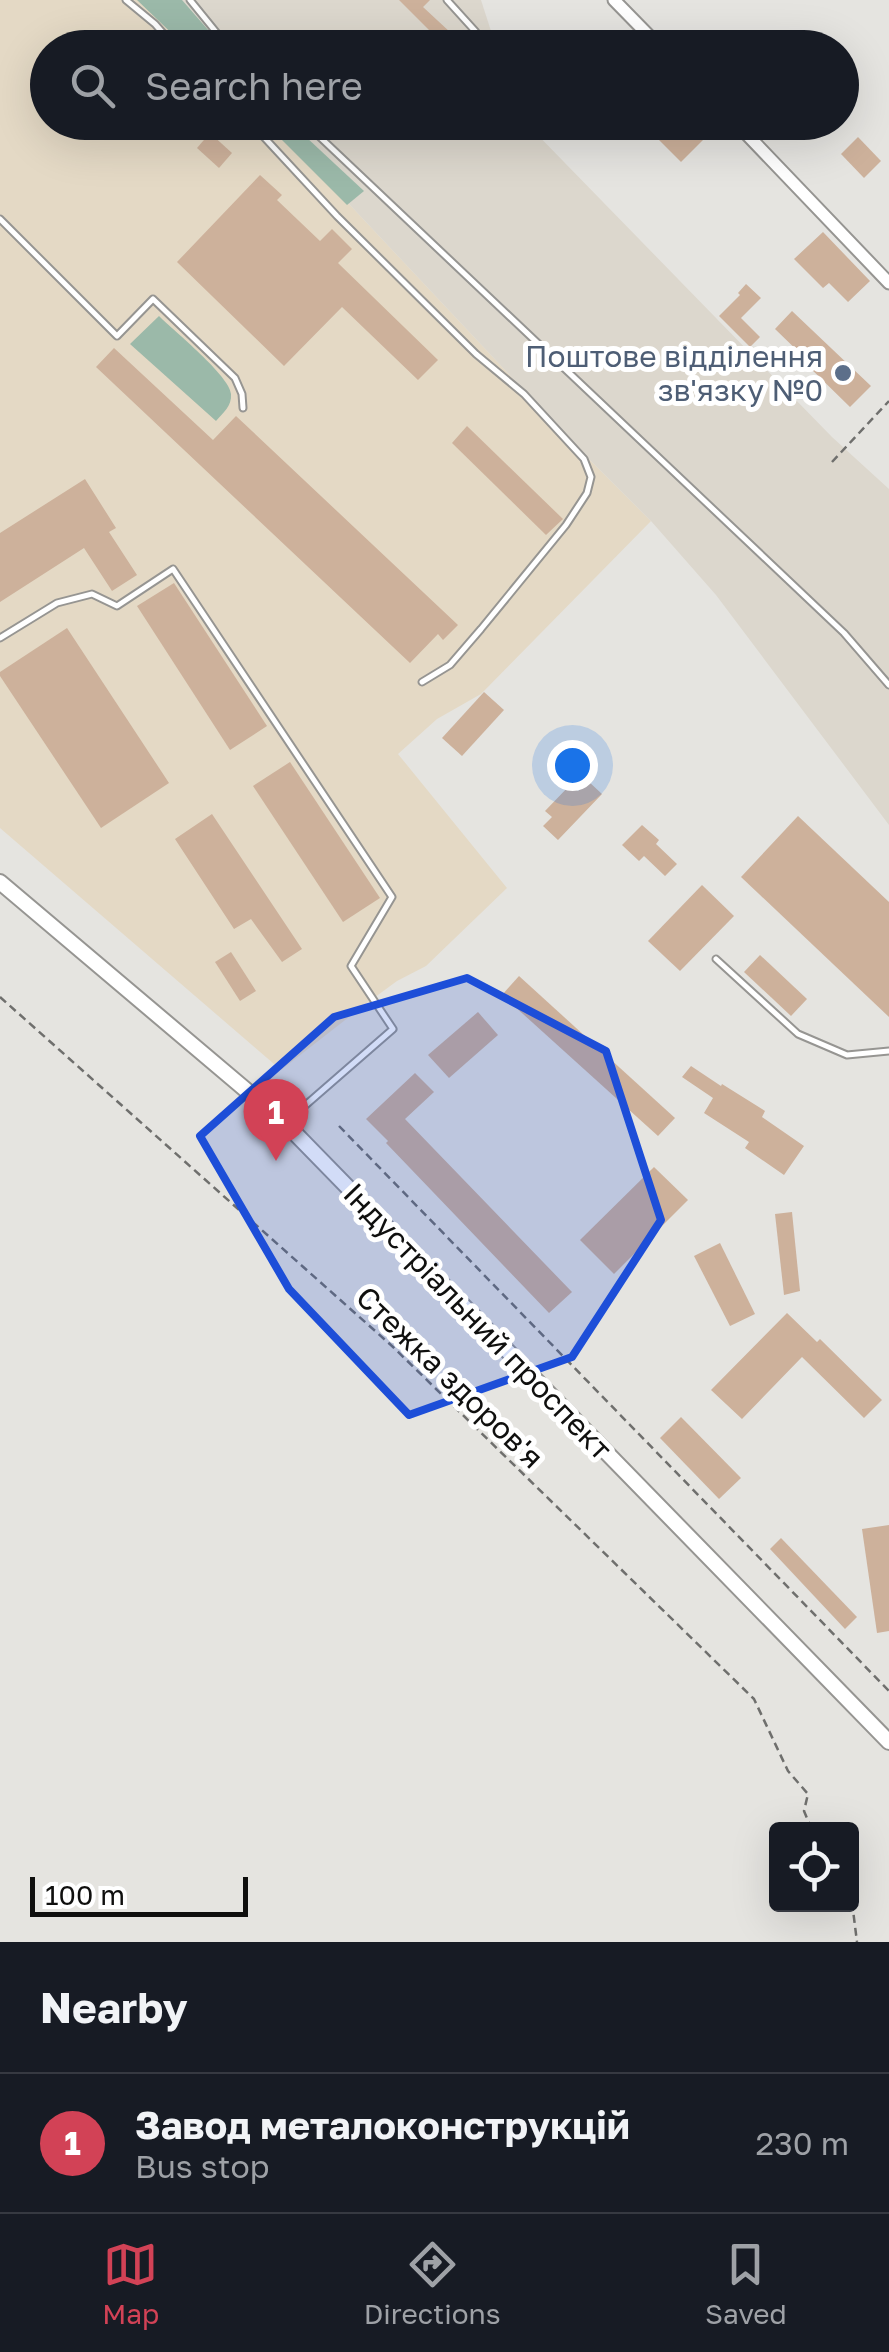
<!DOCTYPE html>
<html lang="en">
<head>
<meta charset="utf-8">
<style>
	:root { --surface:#171b24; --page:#242831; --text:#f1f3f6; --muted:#9ea1a6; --line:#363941; --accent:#d24256 }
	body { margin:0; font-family:"Golos Text",sans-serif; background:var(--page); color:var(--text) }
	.controls { position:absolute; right:30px; bottom:30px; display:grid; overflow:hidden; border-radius:10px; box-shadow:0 10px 40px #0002 }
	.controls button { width:90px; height:90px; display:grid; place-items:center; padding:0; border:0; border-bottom:2px solid var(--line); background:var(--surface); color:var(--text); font:50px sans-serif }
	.scale { position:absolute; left:30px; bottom:25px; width:218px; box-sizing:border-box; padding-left:10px; border:5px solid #0f0f0e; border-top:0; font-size:28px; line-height:35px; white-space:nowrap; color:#0f0f0e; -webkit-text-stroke:8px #fff; paint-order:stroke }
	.you { position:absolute; left:572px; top:765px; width:35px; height:35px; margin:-25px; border:8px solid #fff; border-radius:50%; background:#1a73e8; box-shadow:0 0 0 15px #1a73e833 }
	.badge { display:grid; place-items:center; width:65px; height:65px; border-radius:50%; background:var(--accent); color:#fff; font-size:32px; font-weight:700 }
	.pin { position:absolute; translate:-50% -82px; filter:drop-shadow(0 2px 5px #0008) }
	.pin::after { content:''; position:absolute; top:52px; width:35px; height:30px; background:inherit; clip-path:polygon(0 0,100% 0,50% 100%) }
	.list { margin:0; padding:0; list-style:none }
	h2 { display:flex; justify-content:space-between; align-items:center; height:130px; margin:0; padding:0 40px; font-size:42px }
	h2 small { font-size:32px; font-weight:400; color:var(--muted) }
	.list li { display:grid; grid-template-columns:65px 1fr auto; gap:30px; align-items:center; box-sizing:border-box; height:140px; padding:0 40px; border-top:2px solid var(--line) }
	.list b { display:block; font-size:38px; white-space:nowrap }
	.list p { margin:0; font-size:32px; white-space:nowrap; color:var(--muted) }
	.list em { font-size:32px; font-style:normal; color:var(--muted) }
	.icon { flex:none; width:55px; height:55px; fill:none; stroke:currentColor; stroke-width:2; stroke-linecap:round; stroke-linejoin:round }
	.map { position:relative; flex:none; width:889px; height:1942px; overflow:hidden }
	.search { position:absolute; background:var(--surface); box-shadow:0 10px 40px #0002; left:30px; right:30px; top:30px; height:110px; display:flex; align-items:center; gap:25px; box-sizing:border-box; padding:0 35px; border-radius:55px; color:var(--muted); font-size:38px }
	.sheet { height:270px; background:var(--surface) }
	nav { display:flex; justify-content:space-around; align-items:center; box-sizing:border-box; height:140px; border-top:2px solid var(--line); background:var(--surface); font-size:28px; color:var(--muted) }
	nav a { display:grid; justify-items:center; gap:5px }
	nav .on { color:var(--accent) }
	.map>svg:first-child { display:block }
	.industrial { fill:#e4d9c5 }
	.built { fill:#dcd7cd }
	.green { fill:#9bb9a9 }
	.building { fill:#cdb19b }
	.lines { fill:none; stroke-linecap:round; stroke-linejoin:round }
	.service-casing { stroke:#969592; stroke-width:9 }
	.minor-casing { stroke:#969592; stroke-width:15 }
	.tertiary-casing { stroke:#969592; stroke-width:18 }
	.path { stroke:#6f6f6d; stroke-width:2.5; stroke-dasharray:8 5; stroke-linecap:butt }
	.service { stroke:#fff; stroke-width:5 }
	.minor { stroke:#fff; stroke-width:11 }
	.tertiary { stroke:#fff; stroke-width:14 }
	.marked { fill:#1d4ed8; fill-opacity:0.2; stroke:#1d4ed8; stroke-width:8; stroke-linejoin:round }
	.service-dot { fill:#5c6f8a; stroke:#fff; stroke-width:4 }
	.labels { text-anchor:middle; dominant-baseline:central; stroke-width:10; stroke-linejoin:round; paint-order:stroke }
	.service-label { font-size:30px; fill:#4e5e75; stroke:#fff; text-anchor:end }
	.street-label { font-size:30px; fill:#0f0f0e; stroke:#fff }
</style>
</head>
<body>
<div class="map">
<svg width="889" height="1942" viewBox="0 0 889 1942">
	<rect width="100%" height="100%" fill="#e5e4e0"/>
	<path class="industrial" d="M0 0H160L203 47 48 48V122L273 123 582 452 651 521 481 694 437 719 398 754 507 888 426 966 397 981 367 1003 281 1070 0 828Z"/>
	<g class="built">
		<path d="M160 0H481L491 31 477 47H203Z"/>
		<path d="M273 123H526L832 437 889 489V825L716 595 651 521 582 452Z"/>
	</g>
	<g class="green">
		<path d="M137 0H182L223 47H186Z"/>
		<path d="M265 123H291L364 191 347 205Z"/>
		<path d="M159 316C174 331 230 376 231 394 232 406 223 413 216 421L130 344Z"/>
	</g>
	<g class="building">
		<path d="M399 0H430L423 7 451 33 441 42Z"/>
		<path d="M641 122H687L704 139 681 162Z"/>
		<path d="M210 133 232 153 219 168 197 148Z"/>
		<path d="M858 137 881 161 864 178 841 154Z"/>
		<path d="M260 175 282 195 277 200 320 241 332 229 352 249 338 263 438 360 418 380 342 307 284 366 177 262Z"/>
		<path d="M823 232 870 281 848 302 829 283 823 288 794 259Z"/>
		<path d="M746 284 761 298 741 318 760 337 750 347 719 316 740 295 738 293Z"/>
		<path d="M792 311 871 386 850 407 803 361 805 358 775 329Z"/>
		<path d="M114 348 213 440 236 416 458 625 443 640 438 634 410 663 96 367Z"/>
		<path d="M467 426 563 519 546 535 452 443Z"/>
		<path d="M85 479 116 528 109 532 137 575 112 591 84 548 0 602V533Z"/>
		<path d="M174 583 267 726 230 750 137 606Z"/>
		<path d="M67 628 169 783 101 828 0 676V672Z"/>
		<path d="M484 692 504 710 462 756 442 738Z"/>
		<path d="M290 762 380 898 343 922 253 786Z"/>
		<path d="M588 781 602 794 558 840 543 826 552 817 545 811 571 784 578 791Z"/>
		<path d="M212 814 302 949 282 962 251 919 234 929 175 839Z"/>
		<path d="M798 816 889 902V1017L741 877Z"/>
		<path d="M642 825 659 840 656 844 677 864 665 876 644 856 639 861 622 845Z"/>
		<path d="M702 885 734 916 680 971 648 941Z"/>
		<path d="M231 952 256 991 240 1001 215 962Z"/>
		<path d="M760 955 807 999 791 1016 744 972Z"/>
		<path d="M519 976 675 1118 658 1136 502 995Z"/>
		<path d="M478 1012 498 1035 449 1078 428 1055Z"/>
		<path d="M691 1066 721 1086 722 1084 765 1111 762 1117 804 1146 784 1175 745 1148 749 1142 704 1113 713 1098 682 1077Z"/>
		<path d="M415 1073 434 1092 405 1119 572 1292 549 1313 386 1143 388 1141 366 1119Z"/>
		<path d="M654 1167 688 1200 614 1274 580 1240Z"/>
		<path d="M792 1212 800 1291 784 1295 775 1214Z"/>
		<path d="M720 1243 755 1314 730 1326 694 1256Z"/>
		<path d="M787 1313 817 1342 820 1339 882 1400 864 1418 802 1357 742 1419 711 1390Z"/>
		<path d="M681 1417 741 1478 719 1499 660 1438Z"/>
		<path d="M889 1525V1631L877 1633 862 1529Z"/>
		<path d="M781 1538 857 1617 845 1629 770 1549Z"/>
	</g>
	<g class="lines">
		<defs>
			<g id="service">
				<path d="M126 0 155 24 176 48"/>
				<path d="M190 0 229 48"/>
				<path d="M447 0 476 32"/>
				<path d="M250 122 337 216 476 354 524 394 584 459 591 477 587 493 566 525 481 629 450 665 422 682"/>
				<path d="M304 122 844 633 889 685"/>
				<path d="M0 219 117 336 153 299 235 378 242 394 243 408"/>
				<path d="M0 638 57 603 92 594 117 606 173 569 392 897 351 966 393 1029 285 1123"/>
				<path d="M716 959 798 1034 847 1055 889 1051"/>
			</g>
			<g id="minor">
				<path d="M614 0 661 48"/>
				<path d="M735 122 889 283"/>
			</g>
			<path id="tertiary" d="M0 882 285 1123 889 1742"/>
		</defs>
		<use href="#service" class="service-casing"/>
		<use href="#minor" class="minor-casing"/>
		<use href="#tertiary" class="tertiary-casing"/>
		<g class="path">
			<path d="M832 462 889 401"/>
			<path d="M0 997 392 1346 754 1699 788 1771 808 1794 804 1811 812 1830"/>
			<path d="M339 1126 889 1691"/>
			<path d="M852 1902 857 1942"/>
		</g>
		<use href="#service" class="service"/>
		<use href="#minor" class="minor"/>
		<use href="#tertiary" class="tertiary"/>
	</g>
	<path class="marked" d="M467 978 606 1051 661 1220 572 1357 409 1415 289 1289 200 1136 334 1017Z"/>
	<circle class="service-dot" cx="843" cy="373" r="10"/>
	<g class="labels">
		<g class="service-label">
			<text x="823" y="356">Поштове відділення<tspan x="823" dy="34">зв'язку №0</tspan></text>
		</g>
		<g class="street-label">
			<text transform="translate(478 1321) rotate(46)">Індустріальний проспект</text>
			<text transform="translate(450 1377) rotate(44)">Стежка здоров'я</text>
		</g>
	</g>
</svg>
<div class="controls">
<button><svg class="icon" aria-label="locate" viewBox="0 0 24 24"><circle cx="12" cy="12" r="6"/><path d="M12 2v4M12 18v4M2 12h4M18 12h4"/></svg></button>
</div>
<div class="scale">100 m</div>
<div class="you"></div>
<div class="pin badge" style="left:276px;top:1161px">1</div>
<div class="search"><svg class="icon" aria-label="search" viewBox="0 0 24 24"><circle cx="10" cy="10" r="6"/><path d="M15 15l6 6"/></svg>Search here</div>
</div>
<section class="sheet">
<h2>Nearby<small></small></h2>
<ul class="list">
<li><span class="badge">1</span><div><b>Завод металоконструкцій</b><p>Bus stop</p></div><em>230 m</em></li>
</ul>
</section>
<nav>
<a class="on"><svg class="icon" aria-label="map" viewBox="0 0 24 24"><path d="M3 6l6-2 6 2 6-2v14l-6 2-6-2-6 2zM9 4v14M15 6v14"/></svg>Map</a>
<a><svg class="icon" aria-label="directions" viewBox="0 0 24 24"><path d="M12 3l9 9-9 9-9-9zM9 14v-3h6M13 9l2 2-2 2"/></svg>Directions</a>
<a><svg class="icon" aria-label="saved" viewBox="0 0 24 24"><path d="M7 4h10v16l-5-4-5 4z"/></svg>Saved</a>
</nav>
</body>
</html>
